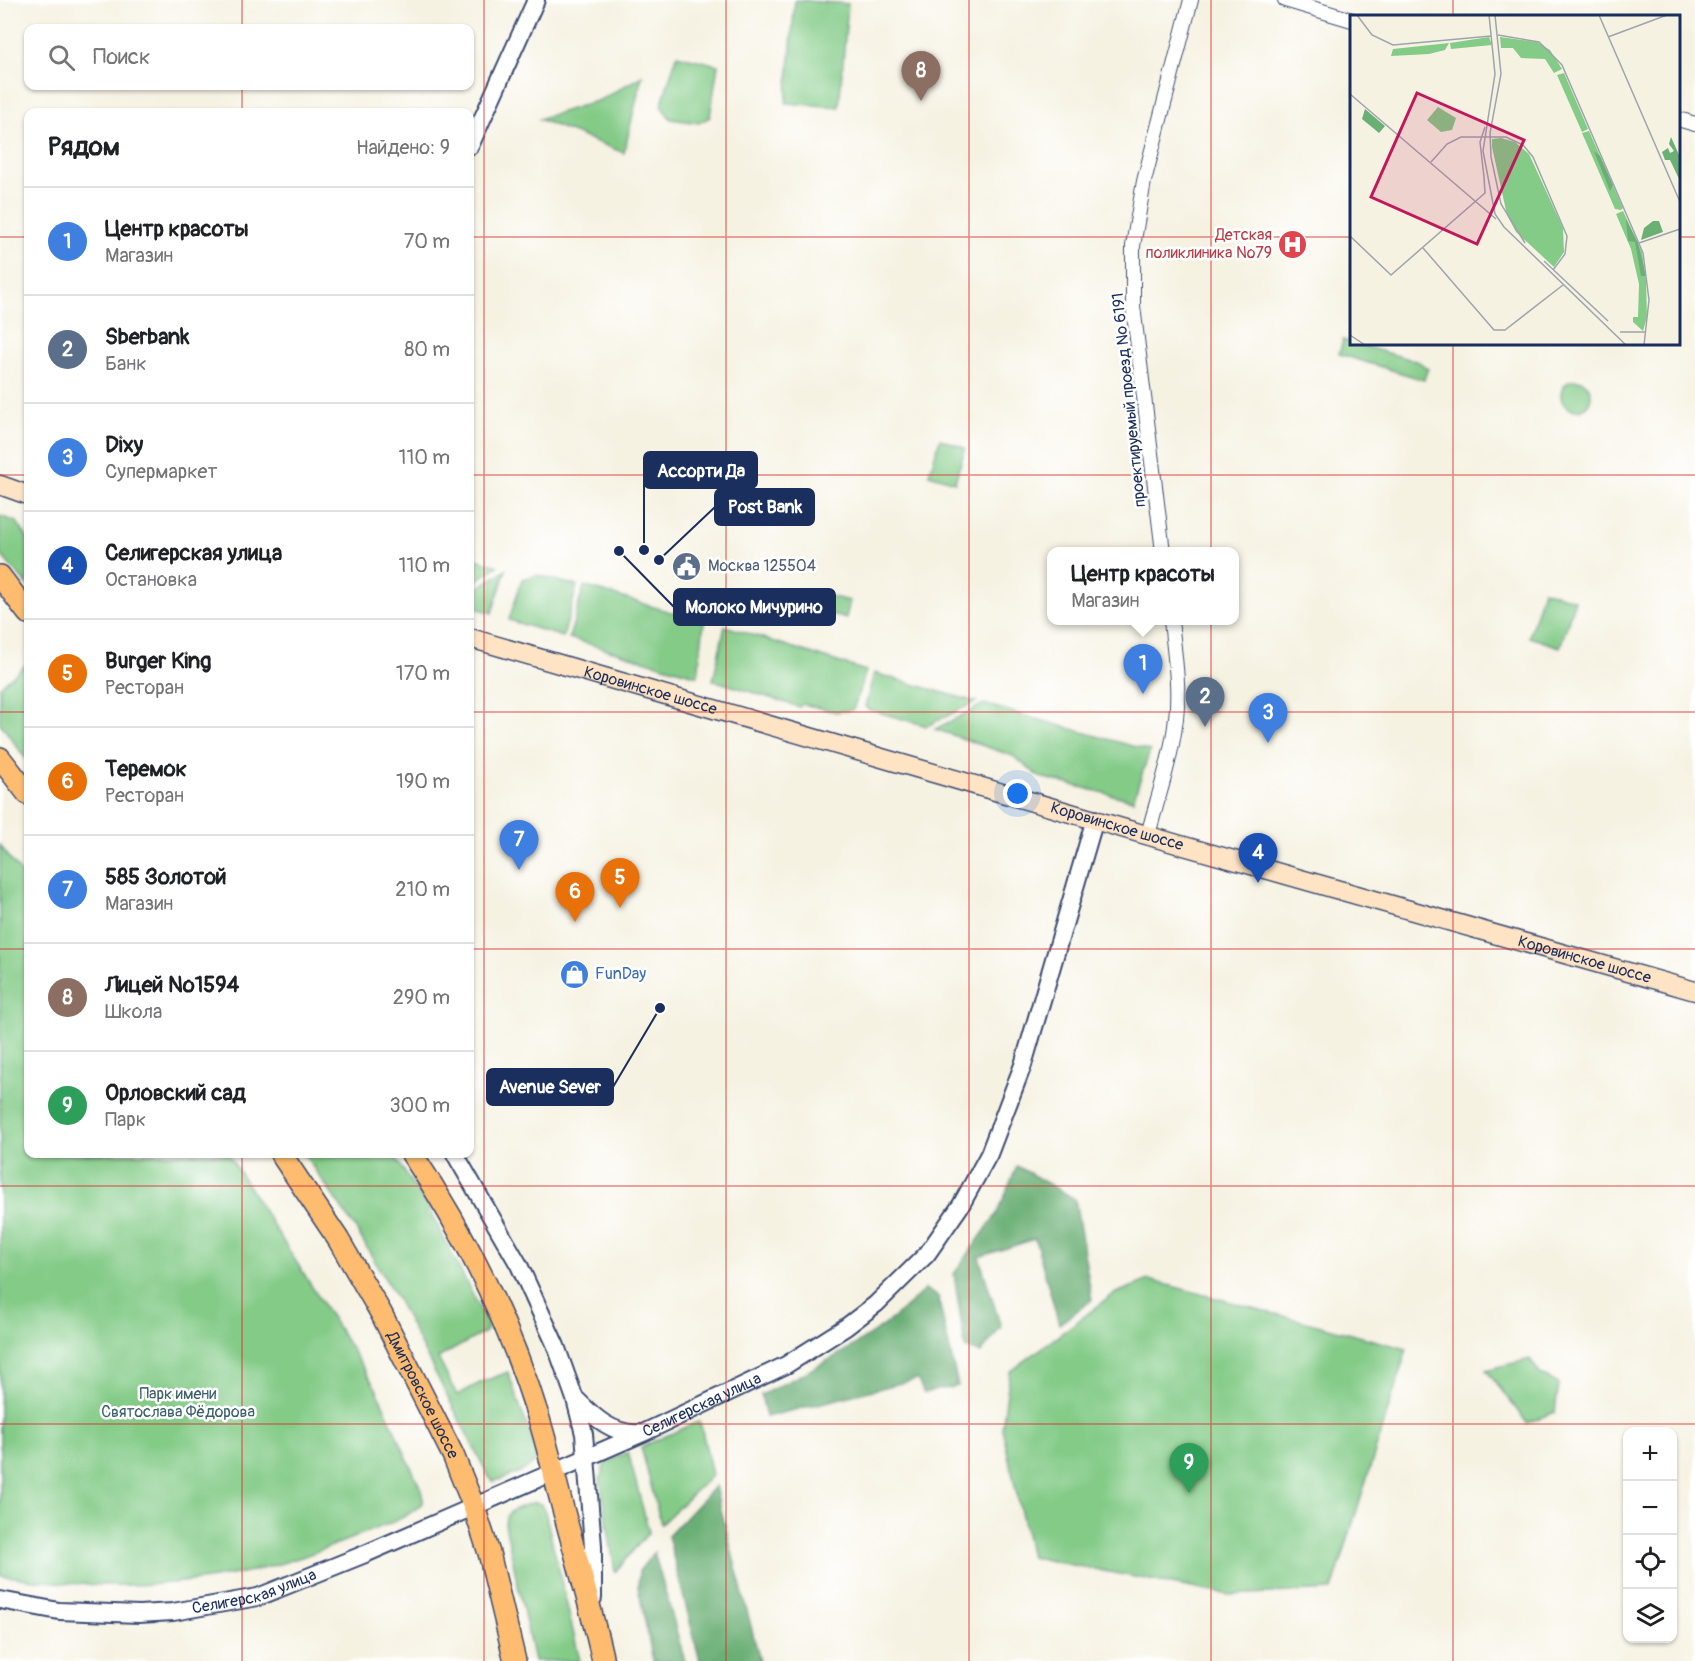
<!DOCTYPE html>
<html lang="ru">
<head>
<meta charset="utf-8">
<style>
	:root { --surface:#fff; --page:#f2f2f2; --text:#202124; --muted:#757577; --line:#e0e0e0; --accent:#d93025 }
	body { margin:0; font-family:Pangolin,sans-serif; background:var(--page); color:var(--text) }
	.controls { position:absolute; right:18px; bottom:18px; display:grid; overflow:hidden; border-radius:12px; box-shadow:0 2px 4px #0004 }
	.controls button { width:54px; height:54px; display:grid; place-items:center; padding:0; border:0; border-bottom:2px solid var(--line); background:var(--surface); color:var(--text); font:30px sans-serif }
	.you { position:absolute; left:1018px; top:794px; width:21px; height:21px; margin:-15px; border:4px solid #fff; border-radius:50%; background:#1a73e8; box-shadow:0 0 0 9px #1a73e833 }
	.badge { display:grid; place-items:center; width:39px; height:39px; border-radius:50%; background:var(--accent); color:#fff; font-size:20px; font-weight:700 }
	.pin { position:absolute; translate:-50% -50px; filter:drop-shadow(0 2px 3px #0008) }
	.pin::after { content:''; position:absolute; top:32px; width:21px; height:18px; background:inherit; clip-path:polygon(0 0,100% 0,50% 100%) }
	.popup { position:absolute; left:1047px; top:547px; width:192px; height:78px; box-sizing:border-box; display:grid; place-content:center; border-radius:12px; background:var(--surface); filter:drop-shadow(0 2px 4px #0005); font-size:20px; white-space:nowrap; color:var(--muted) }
	.popup b { font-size:22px; color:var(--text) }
	.popup::after { content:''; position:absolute; left:50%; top:100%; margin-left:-12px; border:12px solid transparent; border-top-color:var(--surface) }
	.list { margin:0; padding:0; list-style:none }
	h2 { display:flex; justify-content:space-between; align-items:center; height:78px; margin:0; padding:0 24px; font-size:26px }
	h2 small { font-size:20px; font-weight:400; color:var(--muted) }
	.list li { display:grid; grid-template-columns:39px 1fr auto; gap:18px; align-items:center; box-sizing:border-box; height:108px; padding:0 24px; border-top:2px solid var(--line) }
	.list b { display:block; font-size:22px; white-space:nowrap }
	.list p { margin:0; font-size:20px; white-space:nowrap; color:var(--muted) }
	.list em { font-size:20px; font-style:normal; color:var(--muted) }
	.icon { flex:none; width:33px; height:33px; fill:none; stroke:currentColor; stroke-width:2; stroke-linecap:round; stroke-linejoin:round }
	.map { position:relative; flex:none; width:1695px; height:1661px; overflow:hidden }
	.search { position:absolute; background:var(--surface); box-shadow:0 2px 4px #0004; left:24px; top:24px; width:450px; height:66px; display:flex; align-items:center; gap:15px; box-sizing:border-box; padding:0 21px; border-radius:12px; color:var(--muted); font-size:22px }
	.panel { position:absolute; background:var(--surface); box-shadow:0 2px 4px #0004; left:24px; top:108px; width:450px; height:1050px; border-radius:12px }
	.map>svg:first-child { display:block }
	.green { fill:#83cb87; stroke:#4f7d72; stroke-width:1.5 }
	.forest { fill:#6aaf74; stroke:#426f69; stroke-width:1.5 }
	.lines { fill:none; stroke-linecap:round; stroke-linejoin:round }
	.minor-casing { stroke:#3c4c72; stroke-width:16 }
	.tertiary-casing { stroke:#3c4c72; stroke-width:20 }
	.secondary-casing { stroke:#3c4c72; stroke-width:21 }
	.primary-casing { stroke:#3c4c72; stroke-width:24 }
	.minor { stroke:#fff; stroke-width:14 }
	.tertiary { stroke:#fff; stroke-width:16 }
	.secondary { stroke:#fee4c5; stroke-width:18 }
	.primary { stroke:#fdbc6f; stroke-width:21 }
	.grid { fill:none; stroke:#d62828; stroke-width:1.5; stroke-opacity:0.55 }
	.labels { text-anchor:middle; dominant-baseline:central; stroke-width:5; stroke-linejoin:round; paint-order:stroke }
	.health-label { font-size:16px; fill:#be3a42; stroke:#fff; text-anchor:end }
	.street-label { font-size:16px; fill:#1b2f5e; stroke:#fff }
	.service-label { font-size:16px; fill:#4e5e75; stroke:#fff; text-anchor:start }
	.shop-label { font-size:16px; fill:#366cbe; stroke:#fff; text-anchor:start }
	.park-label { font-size:16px; fill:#3a5e6a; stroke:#fff }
	.inset-road { fill:none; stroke:#9ea4ad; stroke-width:1.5 }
	.view { fill:#c2185b; fill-opacity:0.15; stroke:#c2185b; stroke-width:3 }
	.inset-edge { fill:none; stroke:#1b2f5e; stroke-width:3 }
	.leader { fill:none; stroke:#1b2f5e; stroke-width:2 }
	.callout-dot { fill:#1b2f5e; stroke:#fff; stroke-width:2 }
	.callout { fill:#1b2f5e; stroke:#1b2f5e; stroke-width:2 }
	.callout-label { font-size:18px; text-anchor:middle; font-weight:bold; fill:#fff }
</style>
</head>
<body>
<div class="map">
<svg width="1695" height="1661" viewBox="0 0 1695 1661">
	<rect width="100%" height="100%" fill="#fff"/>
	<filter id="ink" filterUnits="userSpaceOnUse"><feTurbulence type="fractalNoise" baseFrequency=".0167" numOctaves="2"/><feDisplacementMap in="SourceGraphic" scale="12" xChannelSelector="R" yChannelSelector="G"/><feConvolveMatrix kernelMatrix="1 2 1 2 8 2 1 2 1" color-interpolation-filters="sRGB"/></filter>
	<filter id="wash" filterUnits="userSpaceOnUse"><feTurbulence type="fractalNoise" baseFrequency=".008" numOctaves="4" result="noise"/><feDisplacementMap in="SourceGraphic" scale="24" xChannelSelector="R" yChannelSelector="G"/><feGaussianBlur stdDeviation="1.35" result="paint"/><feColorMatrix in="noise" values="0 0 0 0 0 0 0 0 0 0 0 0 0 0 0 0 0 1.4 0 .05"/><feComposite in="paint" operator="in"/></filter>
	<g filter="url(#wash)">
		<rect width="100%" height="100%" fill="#f6f2e2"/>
		<g class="green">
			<path d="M795 0 848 4 839 107 786 103Z"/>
			<path d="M677 55 718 65 710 117 699 123 671 119 661 106Z"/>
			<path d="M642 76 624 153 539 119 600 100Z"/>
			<path d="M1343 340 1419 362 1428 369 1424 380 1339 354Z"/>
			<circle cx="1576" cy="395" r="15"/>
			<path d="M940 439 965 448 955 482 929 474Z"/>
			<path d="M0 516 17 522 28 539V586L0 554Z"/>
			<path d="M470 557 498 566 470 585Z"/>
			<path d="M506 570 492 613 470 606V593Z"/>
			<path d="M538 575 577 586 563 637 509 620 522 579Z"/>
			<path d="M584 586 704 622 698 676 569 638Z"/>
			<path d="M1543 590 1575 600 1560 647 1529 637Z"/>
			<path d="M812 592 850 601 846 618 808 609Z"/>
			<path d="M725 626 866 671 853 710 836 712 803 704 799 707 713 680Z"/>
			<path d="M28 663V762L0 723V686Z"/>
			<path d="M874 673 976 702 927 726 870 710 865 707Z"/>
			<path d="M984 704 1150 751 1133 800 1040 777 1013 756 935 729Z"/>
			<path d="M0 845 25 879 26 902 28 905V1154H228L376 1388 423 1494V1502C406 1521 378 1527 355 1537 317 1552 277 1567 237 1574 160 1589 77 1588 0 1575Z"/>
			<path d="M304 1154H393L430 1211 487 1323 488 1328 485 1332 438 1358 457 1395 482 1382 508 1372 536 1452C536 1456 537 1459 535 1462 531 1469 501 1480 493 1481L489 1477 398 1301 356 1229Z"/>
			<path d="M1149 1280 1407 1349 1332 1590 1229 1595 1031 1557 1002 1428 1010 1372 1114 1294Z"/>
			<path d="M1530 1359 1540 1374 1559 1384 1555 1412 1527 1423 1486 1370Z"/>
			<path d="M700 1421 712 1475 661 1524 641 1447Z"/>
			<path d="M628 1452 649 1532 615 1572 600 1479 605 1463Z"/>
			<path d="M535 1502 541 1504 545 1511 580 1661H534L505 1524C505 1508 522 1507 535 1502Z"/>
		</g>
		<g class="forest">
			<path d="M1017 1166 1075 1199 1092 1300 1059 1324 1035 1239 979 1257 1001 1327 981 1353 965 1348 954 1274 998 1212Z"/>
			<path d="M925 1289 938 1297 958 1386 924 1393 917 1379 766 1417 761 1395C822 1364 877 1339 925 1289Z"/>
			<path d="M715 1486 760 1661H700L668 1536Z"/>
			<path d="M654 1552 685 1661H653L638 1587 639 1571Z"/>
		</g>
	</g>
	<g filter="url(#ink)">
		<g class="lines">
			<defs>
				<g id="minor">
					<path d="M1285 0 1352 20"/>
					<path d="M1678 119 1695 124"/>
					<path d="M1163 552 1133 306V246L1144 181 1191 0"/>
					<path d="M1148 835C1158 796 1172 757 1176 718 1180 686 1174 652 1171 620"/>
				</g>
				<g id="tertiary">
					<path d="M470 146 536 0"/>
					<path d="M455 1154 519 1265 556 1346 575 1399 584 1434 586 1457 593 1546V1598"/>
					<path d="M577 1400C594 1417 613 1435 639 1433"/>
					<path id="s1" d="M0 1600 59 1611 139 1614 173 1612 258 1597 365 1554 643 1433 786 1365 846 1327 876 1304 927 1254 961 1205 989 1154 1023 1065 1095 819"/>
				</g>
				<g id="secondary">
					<path d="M0 485 28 495"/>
					<path id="s2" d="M470 638 1177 844 1695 991"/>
				</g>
				<g id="primary">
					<path d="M0 576 28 613"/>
					<path d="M0 758 28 794"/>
					<path id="s3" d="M281 1154 338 1239 381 1313 453 1455 474 1507 489 1553 515 1661"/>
					<path d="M412 1154C467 1236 510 1325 539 1419 549 1451 556 1484 565 1516 578 1564 592 1612 603 1661"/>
				</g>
			</defs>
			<use href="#minor" class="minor-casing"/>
			<use href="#tertiary" class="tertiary-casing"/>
			<use href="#secondary" class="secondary-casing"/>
			<use href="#primary" class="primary-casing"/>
			<use href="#minor" class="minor"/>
			<use href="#tertiary" class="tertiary"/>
			<use href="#secondary" class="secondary"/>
			<use href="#primary" class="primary"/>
		</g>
	</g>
	<path class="grid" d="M242 0V28M484 0V1661M726 0V1661M969 0V1661M1211 0V1661M1453 0V16M242 86V112M0 237H28M470 237H1352M1678 237H1695M1453 344V1661M0 475H28M470 475H1695M0 712H28M470 712H1695M0 949H28M470 949H1695M242 1154V1661M0 1186H1695M0 1424H1695"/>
	<defs>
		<symbol id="hospital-disc" viewBox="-11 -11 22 22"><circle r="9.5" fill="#e0444e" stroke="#fff"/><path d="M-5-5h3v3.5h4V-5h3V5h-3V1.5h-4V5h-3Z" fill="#fff"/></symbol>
		<symbol id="civic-disc" viewBox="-11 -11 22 22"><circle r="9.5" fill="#5c6f8a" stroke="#fff"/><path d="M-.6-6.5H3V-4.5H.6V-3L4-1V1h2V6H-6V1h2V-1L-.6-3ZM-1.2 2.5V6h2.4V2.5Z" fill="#fff"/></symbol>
		<symbol id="shop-disc" viewBox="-11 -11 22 22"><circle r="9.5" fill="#3f7fe0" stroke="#fff"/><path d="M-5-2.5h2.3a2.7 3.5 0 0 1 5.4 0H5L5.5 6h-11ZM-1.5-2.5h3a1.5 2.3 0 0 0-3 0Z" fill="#fff"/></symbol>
	</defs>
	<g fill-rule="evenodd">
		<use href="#hospital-disc" x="1276" y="228" width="33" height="33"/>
		<use href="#civic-disc" x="670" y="550" width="33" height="33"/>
		<use href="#shop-disc" x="558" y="958" width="33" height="33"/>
	</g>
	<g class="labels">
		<g class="health-label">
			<text x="1272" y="235">Детская<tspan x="1272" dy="18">поликлиника №79</tspan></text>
		</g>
		<g class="street-label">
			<text transform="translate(1129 400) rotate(-96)">проектируемый проезд № 6191</text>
			<text stroke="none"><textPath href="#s2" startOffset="188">Коровинское шоссе</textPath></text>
			<text stroke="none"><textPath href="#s2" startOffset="674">Коровинское шоссе</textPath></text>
			<text stroke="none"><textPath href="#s2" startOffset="1160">Коровинское шоссе</textPath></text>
			<text stroke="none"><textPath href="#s3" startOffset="280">Дмитровское шоссе</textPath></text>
			<text stroke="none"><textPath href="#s1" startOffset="744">Селигерская улица</textPath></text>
			<text stroke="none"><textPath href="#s1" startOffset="258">Селигерская улица</textPath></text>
		</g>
		<g class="service-label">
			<text x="708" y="566">Москва 125504</text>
		</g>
		<g class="shop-label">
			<text x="595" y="974">FunDay</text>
		</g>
		<g class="park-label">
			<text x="178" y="1394">Парк имени<tspan x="178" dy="18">Святослава Фёдорова</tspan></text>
		</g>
	</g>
	<g transform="translate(1350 15)">
		<rect width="330" height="330" fill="#f6f2e2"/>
		<path d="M139 22 142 30 101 34 100 28ZM150 22 187 27 200 35 212 54 204 58 195 44 171 43 163 33H151ZM99 28 95 35 79 39 41 41 43 34ZM214 58 238 114 232 117 207 60ZM88 92 106 103 102 115 91 117 77 105ZM239 116 273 193 271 195 265 194 232 118ZM151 123 165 127 179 139 213 213 214 237 204 252 166 217 157 200 142 132V124ZM273 196 292 237 296 265 297 302 293 316 283 307V302H288L289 269 281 234 266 199Z" fill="#83cb87"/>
		<path d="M15 94 35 111 29 118 12 104ZM321 122 330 142V166L320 145H315L312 137 318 133 320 138 324 136 319 129ZM244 136 250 141 263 170 260 176ZM276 204 288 228 296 261H291L285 227 278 226ZM303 206H309L313 217 291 225 294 213Z" fill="#6aaf74"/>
		<path class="inset-road" d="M7 0 22 20 43 30 141 21M139 0 145 59 133 136 145 199 154 212 276 330M145 0 151 59 140 118 141 142 151 189 175 228M249 0 330 187M148 20 189 27 212 50 293 238 299 285 294 330M258 22 317 0M0 79 146 204M81 147 97 129 111 122H156L173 130 183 142 217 221 215 239 203 255M134 162 130 127 135 112M0 221 41 260 135 178 134 162M289 228 330 214M73 233 144 315H155L213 270M194 246 258 306M270 317H296M0 320 15 330"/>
		<path class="view" d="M67 78 174 125 127 229 21 182Z"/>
		<rect width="330" height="330" class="inset-edge"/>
	</g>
	<path class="leader" d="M644 550L644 470M659 560L715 507M619 551L674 607M660 1008L613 1087"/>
	<g class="callout-dot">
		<circle cx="644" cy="550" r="6"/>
		<circle cx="659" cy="560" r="6"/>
		<circle cx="619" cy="551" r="6"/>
		<circle cx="660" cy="1008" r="6"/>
	</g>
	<g class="callout">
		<rect x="644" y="452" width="113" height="36" rx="6"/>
		<rect x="715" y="489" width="99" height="36" rx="6"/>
		<rect x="674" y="589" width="161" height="36" rx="6"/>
		<rect x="487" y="1069" width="126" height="36" rx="6"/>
	</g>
	<g class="callout-label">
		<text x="701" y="477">Ассорти Да</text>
		<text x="765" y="513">Post Bank</text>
		<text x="754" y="613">Молоко Мичурино</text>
		<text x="550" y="1093">Avenue Sever</text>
	</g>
</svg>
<div class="controls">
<button>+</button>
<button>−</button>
<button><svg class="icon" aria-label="locate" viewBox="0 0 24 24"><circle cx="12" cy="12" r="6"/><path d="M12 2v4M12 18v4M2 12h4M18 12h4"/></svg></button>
<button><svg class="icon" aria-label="layers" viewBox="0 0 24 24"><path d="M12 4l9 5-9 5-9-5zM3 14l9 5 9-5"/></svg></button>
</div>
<div class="you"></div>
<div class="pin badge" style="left:1143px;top:694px;background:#3f7fe0">1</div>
<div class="popup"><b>Центр красоты</b>Магазин</div>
<div class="pin badge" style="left:1205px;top:727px;background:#5c6f8a">2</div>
<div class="pin badge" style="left:1268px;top:743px;background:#3f7fe0">3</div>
<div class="pin badge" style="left:1258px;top:883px;background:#1a4fb4">4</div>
<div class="pin badge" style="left:620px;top:908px;background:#e8710a">5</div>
<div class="pin badge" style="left:575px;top:922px;background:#e8710a">6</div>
<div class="pin badge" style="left:519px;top:870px;background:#3f7fe0">7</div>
<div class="pin badge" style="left:921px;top:101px;background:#8d6e63">8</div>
<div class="pin badge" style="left:1189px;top:1493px;background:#2e9e5b">9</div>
<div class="search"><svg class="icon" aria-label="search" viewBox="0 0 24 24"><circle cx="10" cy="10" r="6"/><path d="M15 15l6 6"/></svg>Поиск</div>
<section class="panel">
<h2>Рядом<small>Найдено: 9</small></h2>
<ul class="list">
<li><span class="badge" style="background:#3f7fe0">1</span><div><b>Центр красоты</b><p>Магазин</p></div><em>70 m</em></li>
<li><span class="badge" style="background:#5c6f8a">2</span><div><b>Sberbank</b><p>Банк</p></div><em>80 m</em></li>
<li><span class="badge" style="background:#3f7fe0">3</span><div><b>Dixy</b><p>Супермаркет</p></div><em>110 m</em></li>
<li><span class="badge" style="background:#1a4fb4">4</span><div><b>Селигерская улица</b><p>Остановка</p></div><em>110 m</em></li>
<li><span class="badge" style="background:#e8710a">5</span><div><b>Burger King</b><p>Ресторан</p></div><em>170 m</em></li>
<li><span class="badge" style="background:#e8710a">6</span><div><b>Теремок</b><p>Ресторан</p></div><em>190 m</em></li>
<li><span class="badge" style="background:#3f7fe0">7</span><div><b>585 Золотой</b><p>Магазин</p></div><em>210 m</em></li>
<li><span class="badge" style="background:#8d6e63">8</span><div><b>Лицей №1594</b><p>Школа</p></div><em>290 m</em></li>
<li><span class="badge" style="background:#2e9e5b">9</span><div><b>Орловский сад</b><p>Парк</p></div><em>300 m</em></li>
</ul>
</section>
</div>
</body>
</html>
